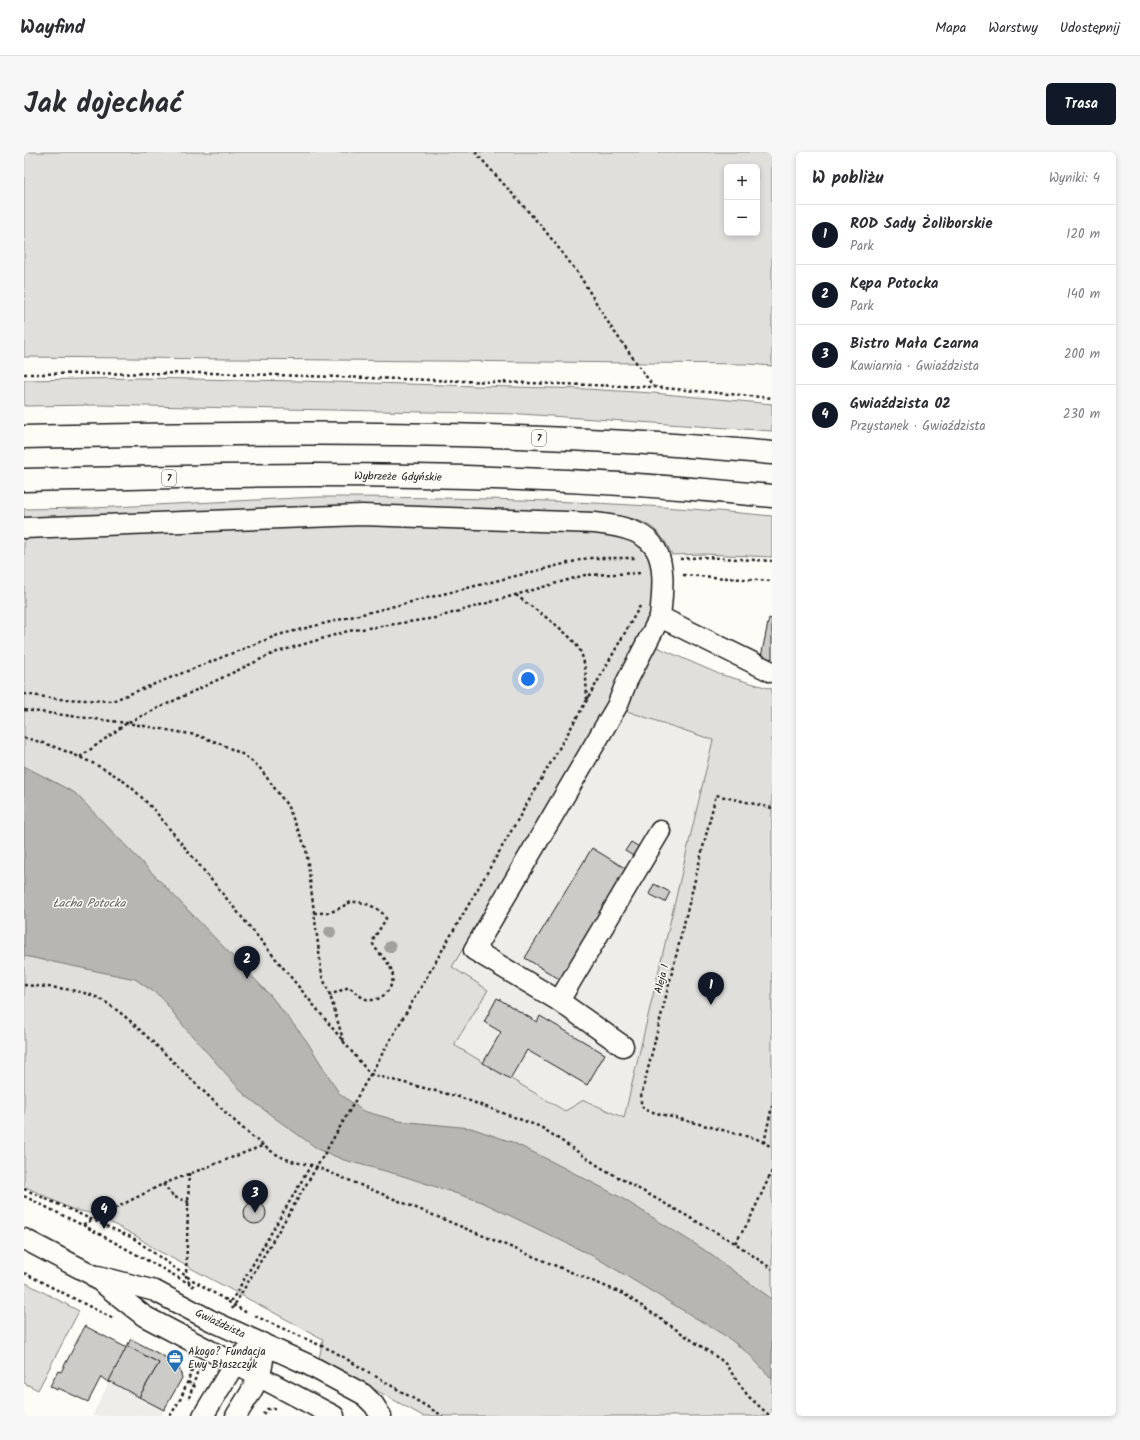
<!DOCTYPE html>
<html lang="pl">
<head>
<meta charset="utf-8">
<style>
	:root { --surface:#fff; --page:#f7f7f7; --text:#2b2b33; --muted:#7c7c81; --line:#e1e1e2; --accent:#111827 }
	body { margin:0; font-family:Kalam,sans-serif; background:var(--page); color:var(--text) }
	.controls { position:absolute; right:12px; top:12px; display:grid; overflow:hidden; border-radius:6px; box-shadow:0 2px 6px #0003 }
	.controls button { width:36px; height:36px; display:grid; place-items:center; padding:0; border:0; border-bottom:1px solid var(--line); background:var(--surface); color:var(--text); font:20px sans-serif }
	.you { position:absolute; left:504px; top:527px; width:14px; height:14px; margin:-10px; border:3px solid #fff; border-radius:50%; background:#1a73e8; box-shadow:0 0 0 6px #1a73e833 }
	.badge { display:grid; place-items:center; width:26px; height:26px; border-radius:50%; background:var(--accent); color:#fff; font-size:13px; font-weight:700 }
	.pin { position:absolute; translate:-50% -33px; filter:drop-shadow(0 1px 2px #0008) }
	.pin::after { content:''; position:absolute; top:21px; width:14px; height:12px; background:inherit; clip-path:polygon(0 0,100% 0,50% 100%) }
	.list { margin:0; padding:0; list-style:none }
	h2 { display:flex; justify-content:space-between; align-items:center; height:52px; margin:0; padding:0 16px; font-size:17px }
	h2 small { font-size:13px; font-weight:400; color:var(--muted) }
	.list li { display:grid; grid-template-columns:26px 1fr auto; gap:12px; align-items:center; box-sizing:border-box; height:60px; padding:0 16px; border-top:1px solid var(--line) }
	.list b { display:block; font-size:15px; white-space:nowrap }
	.list p { margin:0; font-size:13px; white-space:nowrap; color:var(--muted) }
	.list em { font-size:13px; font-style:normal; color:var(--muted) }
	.map { position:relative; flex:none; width:748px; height:1264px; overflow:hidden; border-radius:6px }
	header { display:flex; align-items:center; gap:24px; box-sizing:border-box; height:56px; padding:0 20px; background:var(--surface); border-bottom:1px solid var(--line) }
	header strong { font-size:19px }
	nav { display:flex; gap:22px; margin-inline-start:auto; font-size:14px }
	.intro { display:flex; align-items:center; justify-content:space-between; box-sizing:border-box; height:96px; padding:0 24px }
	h1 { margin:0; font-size:28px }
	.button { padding:10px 18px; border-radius:6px; background:var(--accent); color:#fff; font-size:14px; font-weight:700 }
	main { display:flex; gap:24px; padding:0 24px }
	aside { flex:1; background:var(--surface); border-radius:6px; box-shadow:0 2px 6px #0003 }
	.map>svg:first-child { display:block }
	.built { fill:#eeede9 }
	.green { fill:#e0dfdb; stroke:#7e7e7c; fill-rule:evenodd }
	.water { fill:#b7b6b2; stroke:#797876 }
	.building { fill:#cccbc8; stroke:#1c1c1c }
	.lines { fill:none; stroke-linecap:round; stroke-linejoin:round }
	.minor-casing { stroke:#1c1c1c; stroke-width:23 }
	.highway-casing { stroke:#1c1c1c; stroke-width:25 }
	.path { stroke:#1c1c1c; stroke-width:2.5; stroke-dasharray:3 3; stroke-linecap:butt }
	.minor { stroke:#fdfcf7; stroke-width:20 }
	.highway { stroke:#fdfcf7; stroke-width:22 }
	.tree { fill:#a2a19e }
	.labels { text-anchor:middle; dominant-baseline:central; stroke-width:3; stroke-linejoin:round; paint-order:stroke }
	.shield { fill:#fdfcf7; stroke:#605f5e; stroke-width:1 }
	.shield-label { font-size:10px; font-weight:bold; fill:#1c1c1c }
	.street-label { font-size:11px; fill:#1c1c1c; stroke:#fdfcf7 }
	.poi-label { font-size:11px; fill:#1c1c1c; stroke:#fdfcf7; text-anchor:start }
	.water-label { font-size:12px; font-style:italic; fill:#5a5a58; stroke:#fdfcf7 }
</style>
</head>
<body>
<header>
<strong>Wayfind</strong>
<nav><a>Mapa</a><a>Warstwy</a><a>Udostępnij</a></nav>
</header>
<div class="intro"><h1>Jak dojechać</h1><a class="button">Trasa</a></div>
<main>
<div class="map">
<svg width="748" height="1264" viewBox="0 0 748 1264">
	<rect width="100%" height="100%" fill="#fdfcf7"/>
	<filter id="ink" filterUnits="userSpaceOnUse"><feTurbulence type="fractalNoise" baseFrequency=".025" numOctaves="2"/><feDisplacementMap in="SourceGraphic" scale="8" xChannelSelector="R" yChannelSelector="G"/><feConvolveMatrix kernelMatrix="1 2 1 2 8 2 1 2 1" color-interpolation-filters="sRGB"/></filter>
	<g filter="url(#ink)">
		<g class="built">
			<path d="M585 552 689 588 600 966 560 948 542 959 430 894 463 838 428 815Z"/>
			<path d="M107 1187 154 1211 158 1226 137 1264H68Z"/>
		</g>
		<g class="green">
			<path d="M0 0H748V214L725 212 0 205ZM703 15H733V81H703Z"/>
			<path d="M115 226 274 229 562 237 629 241 748 252V279L497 262 74 253 0 254V228Z"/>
			<path d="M293 345C445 345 597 349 748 364V405L681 402 648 403C635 372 616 366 585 363L0 368V357L69 356Z"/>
			<path d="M304 372 571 378 609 389 623 403 631 424 628 464 633 495 695 522 748 537V1264H399L295 1207 299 1187 131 1097 112 1084 70 1062 47 1057 0 1034V384ZM585 553 689 588 600 966 560 948 541 959 430 893 464 838 428 815Z"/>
			<path d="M2 1131 55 1159 14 1238 0 1231V1134Z"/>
		</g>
		<path class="water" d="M0 614 51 641 246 843 282 888 315 941 339 959 375 969 447 976 488 990 519 1005 596 1045 679 1097 748 1147V1227L725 1202 703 1185 571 1105 458 1050 376 1023 320 1008 294 997 252 967 221 943 162 877 137 845 111 827 0 804Z"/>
		<g class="building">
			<path d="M745 466 748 467V507L737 505Z"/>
			<path d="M607 690 617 696 611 705 601 699Z"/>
			<path d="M568 696 604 718 537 828 501 806Z"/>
			<path d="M630 732 646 740 641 750 625 742Z"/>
			<path d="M473 846 513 870 516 864 581 902 563 933 503 898 486 927 459 911 477 880 460 870Z"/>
			<circle cx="231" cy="1061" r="11"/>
			<path d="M61 1174 103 1196 85 1231 77 1225 64 1250 34 1236 33 1238 26 1234 34 1219 37 1220Z"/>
			<path d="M107 1187 154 1212 158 1226 140 1258 115 1245 135 1211 103 1194Z"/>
			<path d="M103 1194 135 1211 115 1245 85 1229Z"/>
		</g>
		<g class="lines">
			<defs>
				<g id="minor">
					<path d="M0 376 338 363 571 371C639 378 643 402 636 465L748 520"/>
					<path d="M535 849 636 679"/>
					<path d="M599 894 535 849 450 798 593 554 603 529 636 465"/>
					<path d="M0 1087 67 1122 120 1164 310 1264"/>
					<path d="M74 1124 131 1139 186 1168 285 1213 339 1242 350 1253 357 1264"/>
					<path d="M179 1264 211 1211 219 1202"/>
					<path d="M212 1264C226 1240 244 1221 238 1191"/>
				</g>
				<g id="highway">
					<path d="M0 285C249 280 500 277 748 301"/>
					<path d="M0 328C97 327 193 323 290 323 442 323 596 329 748 344"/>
				</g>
			</defs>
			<use href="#minor" class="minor-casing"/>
			<use href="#highway" class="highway-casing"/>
			<g class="path">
				<path d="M451 0 519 76 554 121 587 175 629 234"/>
				<path d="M0 222 187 221 629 235 748 246"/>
				<path d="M656 407 680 405 748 409"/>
				<path d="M659 423 748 429"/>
				<path d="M492 443C508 456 545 479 555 497 563 511 562 532 563 548"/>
				<path d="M0 542 35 547 88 549 254 483 564 406H613"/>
				<path d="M0 558 103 571 172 583 195 591 220 603 235 615 263 653 282 696 298 824 306 843 320 891"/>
				<path d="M0 586C26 591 70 610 92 624 107 633 119 647 131 659L346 922 435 945 517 975 576 1015 711 1091 748 1117"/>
				<path d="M56 605 103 571 250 501 324 479 411 466 561 423 618 421"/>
				<path d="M748 656 692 643 617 945V953L621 958 733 987 748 995"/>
				<path d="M290 761C298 761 307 761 314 757 319 755 323 751 328 750 339 749 358 756 362 767L350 786 349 792C354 802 365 808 368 820 372 832 360 849 346 848 338 847 331 840 325 835L306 843"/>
				<path d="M0 833C23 835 50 836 72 845 95 856 118 880 136 897 162 922 188 948 215 973 239 994 255 1010 288 1013L600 1142 700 1210 724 1244 746 1264"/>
				<path d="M740 991 748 954"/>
				<path d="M165 1021 162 1124 166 1132 172 1136"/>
				<path d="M139 1032 150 1045 165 1050"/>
				<path d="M0 1037 109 1086 162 1124 223 1161"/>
				<path d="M0 1044 58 1073 139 1032 238 994"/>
				<path d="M59 1073 166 1132"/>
				<path d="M711 1091 724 1071 748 1019"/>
				<path d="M0 1121 90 1167"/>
				<path d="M200 1147 208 1148 287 1013"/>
				<path d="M208 1157 298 1006 563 548 616 454"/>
				<path d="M231 1164 309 1199 346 1221"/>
				<path d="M351 1224 419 1264"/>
				<path d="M164 1230 173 1236"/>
				<path d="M165 1246 175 1215"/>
				<path d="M239 1262 243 1257H251"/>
				<path d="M146 1264 157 1246 169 1216 167 1212"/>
			</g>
			<use href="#minor" class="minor"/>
			<use href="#highway" class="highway"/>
		</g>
		<g class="tree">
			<circle cx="306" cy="780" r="6"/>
			<circle cx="366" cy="795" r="6"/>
		</g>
	</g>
	<defs>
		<symbol id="office-pin" viewBox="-11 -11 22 30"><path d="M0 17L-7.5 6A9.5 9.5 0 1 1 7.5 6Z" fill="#1f6fb2" stroke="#fdfcf7"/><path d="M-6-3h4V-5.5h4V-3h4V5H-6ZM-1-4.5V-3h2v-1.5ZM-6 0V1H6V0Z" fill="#fff"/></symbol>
	</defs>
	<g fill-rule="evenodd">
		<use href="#office-pin" x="141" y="1196" width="20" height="27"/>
	</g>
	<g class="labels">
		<g class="shield">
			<rect x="508" y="278" width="14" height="16" rx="3"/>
			<rect x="138" y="318" width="14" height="16" rx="3"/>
		</g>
		<g class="shield-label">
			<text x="515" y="286">7</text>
			<text x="145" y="326">7</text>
		</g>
		<g class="street-label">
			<text transform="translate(374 325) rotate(1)">Wybrzeże Gdyńskie</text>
			<text transform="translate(638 827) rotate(-76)">Aleja 1</text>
			<text transform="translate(196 1172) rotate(25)">Gwiaździsta</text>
		</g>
		<g class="poi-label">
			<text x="164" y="1200">Akogo? Fundacja<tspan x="164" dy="13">Ewy Błaszczyk</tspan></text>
		</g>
		<g class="water-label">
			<text x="65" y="751">Łacha Potocka</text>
		</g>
	</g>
</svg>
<div class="controls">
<button>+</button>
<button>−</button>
</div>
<div class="you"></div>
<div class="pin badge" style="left:687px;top:853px">1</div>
<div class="pin badge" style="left:223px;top:827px">2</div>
<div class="pin badge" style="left:231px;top:1061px">3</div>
<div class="pin badge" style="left:80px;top:1077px">4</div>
</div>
<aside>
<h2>W pobliżu<small>Wyniki: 4</small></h2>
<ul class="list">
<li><span class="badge">1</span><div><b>ROD Sady Żoliborskie</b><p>Park</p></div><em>120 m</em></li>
<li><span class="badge">2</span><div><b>Kępa Potocka</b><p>Park</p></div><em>140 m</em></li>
<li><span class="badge">3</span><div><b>Bistro Mała Czarna</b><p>Kawiarnia · Gwiaździsta</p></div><em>200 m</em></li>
<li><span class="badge">4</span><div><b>Gwiaździsta 02</b><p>Przystanek · Gwiaździsta</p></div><em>230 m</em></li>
</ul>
</aside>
</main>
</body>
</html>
